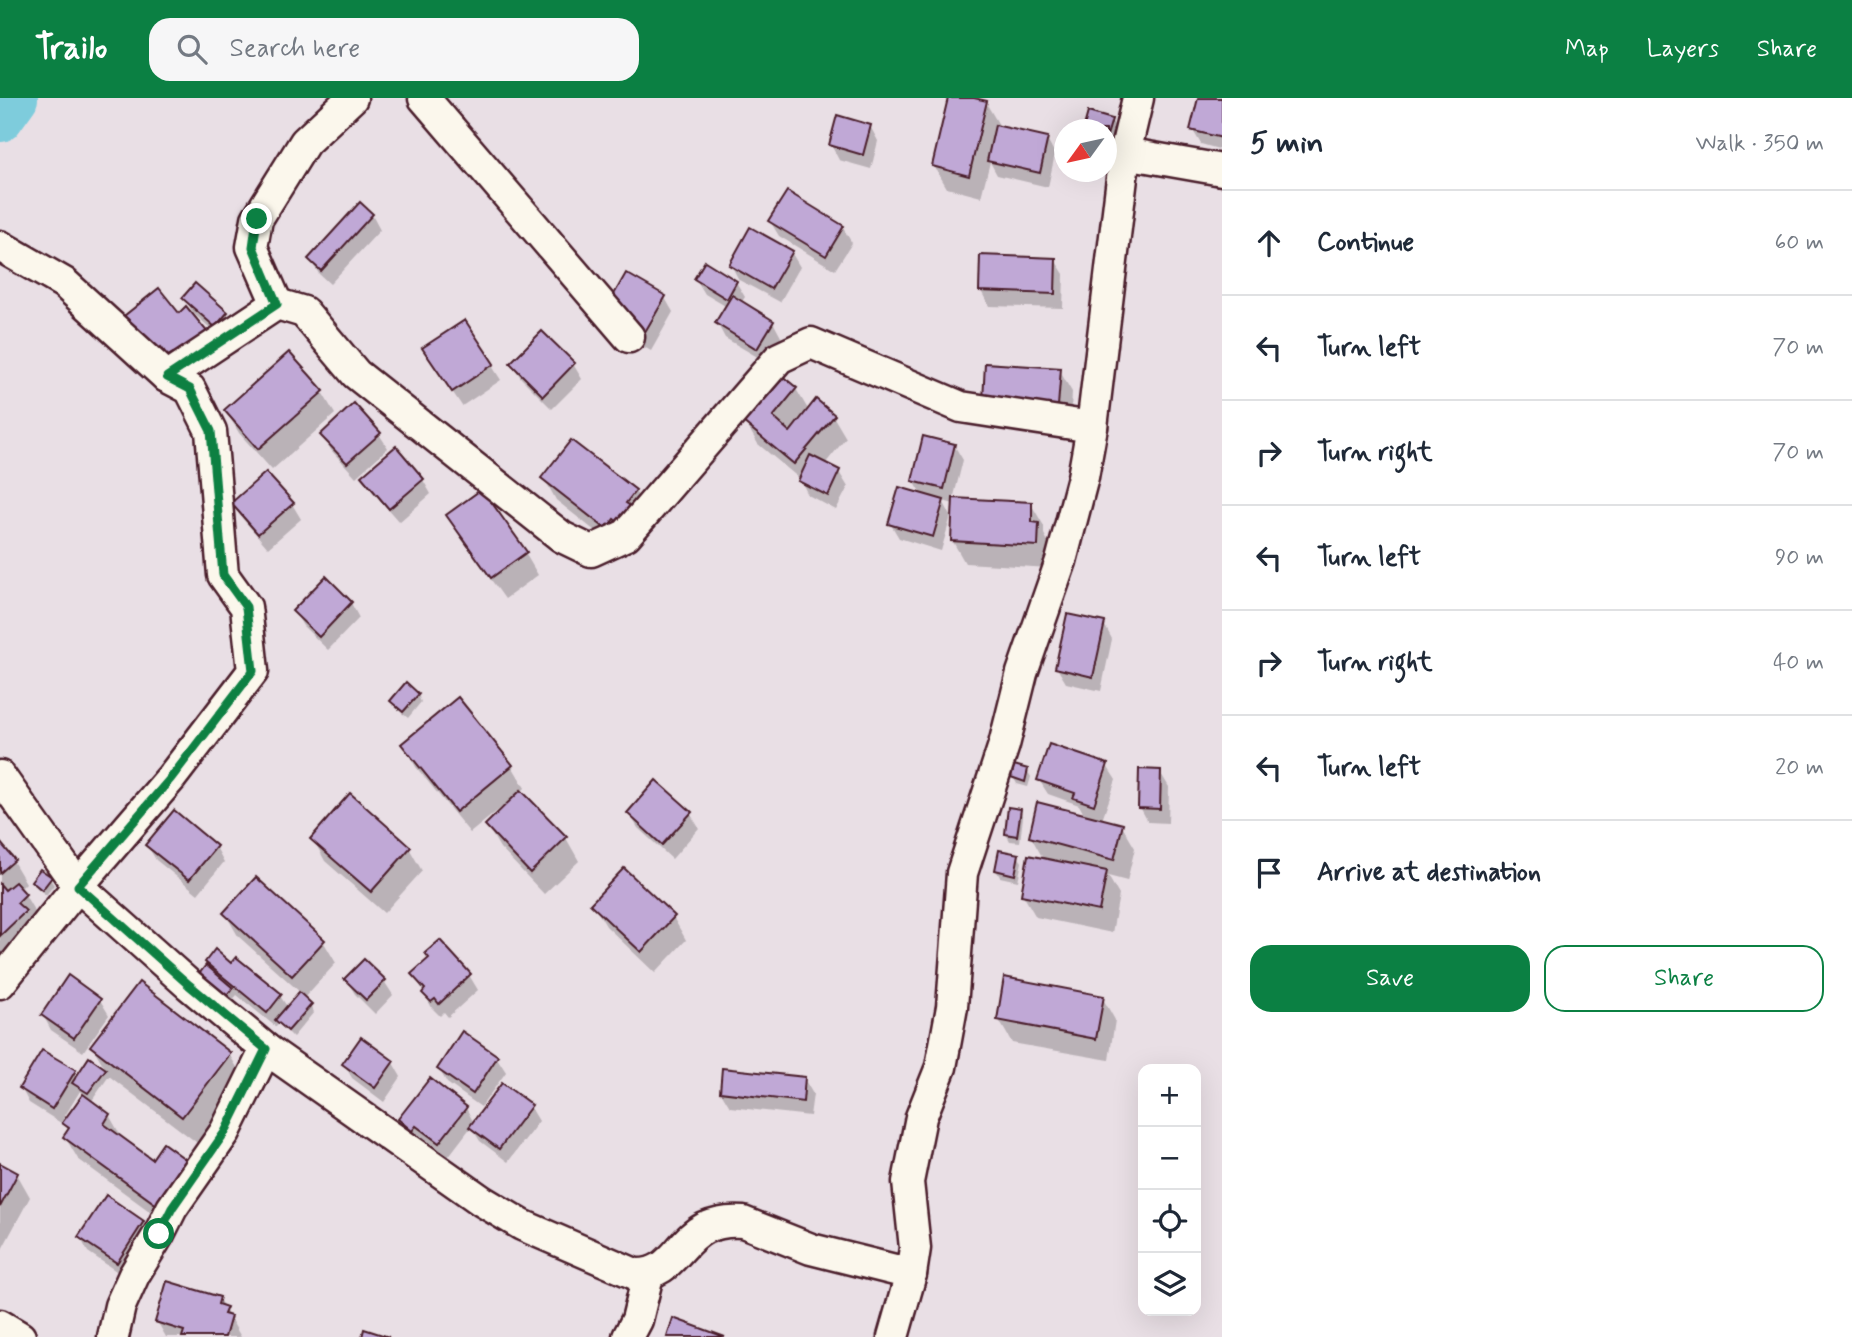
<!DOCTYPE html>
<html lang="en">
<head>
<meta charset="utf-8">
<style>
	:root { --surface:#fff; --page:#f6f6f7; --text:#1f2937; --muted:#747a83; --line:#e0e1e3; --accent:#0b8043 }
	body { margin:0; font-family:Mynerve,sans-serif; background:var(--page); color:var(--text) }
	.controls { position:absolute; right:21px; bottom:21px; display:grid; overflow:hidden; border-radius:14px; box-shadow:0 7px 28px #0002 }
	.controls button { width:63px; height:63px; display:grid; place-items:center; padding:0; border:0; border-bottom:2px solid var(--line); background:var(--surface); color:var(--text); font:35px sans-serif }
	.compass { position:absolute; left:1054px; top:21px; width:63px; height:63px; border-radius:50%; background:var(--surface); box-shadow:0 7px 28px #0002; rotate:237deg }
	.stop { position:absolute; width:21px; height:21px; margin:-16px; border:5px solid #0b8043; border-radius:50%; background:#fff }
	.stop.end { background:#0b8043; border-color:#fff; box-shadow:0 2px 7px #0008 }
	.list { margin:0; padding:0; list-style:none }
	h2 { display:flex; justify-content:space-between; align-items:center; height:91px; margin:0; padding:0 28px; font-size:30px }
	h2 small { font-size:23px; font-weight:400; color:var(--muted) }
	.list li { display:grid; grid-template-columns:46px 1fr auto; gap:21px; align-items:center; box-sizing:border-box; height:105px; padding:0 28px; border-top:2px solid var(--line) }
	.list b { display:block; font-size:26px; white-space:nowrap }
	.list em { font-size:23px; font-style:normal; color:var(--muted) }
	.actions { display:flex; gap:14px; padding:21px 28px }
	.actions a { flex:1; padding:16px 0; border:2px solid var(--accent); border-radius:21px; text-align:center; font-size:24px; color:var(--accent) }
	.actions .main { background:var(--accent); color:#fff }
	.icon { flex:none; width:38px; height:38px; fill:none; stroke:currentColor; stroke-width:2; stroke-linecap:round; stroke-linejoin:round }
	.map { position:relative; flex:none; width:1222px; height:1239px; overflow:hidden }
	header { display:flex; align-items:center; gap:42px; box-sizing:border-box; height:98px; padding:0 35px; background:var(--accent); color:#fff }
	header strong { font-size:33px }
	nav { display:flex; gap:38px; margin-inline-start:auto; font-size:24px }
	.search { width:490px; height:63px; background:var(--page); display:flex; align-items:center; gap:18px; box-sizing:border-box; padding:0 24px; border-radius:21px; color:var(--muted); font-size:26px }
	main { display:flex }
	aside { flex:1; background:var(--surface) }
	.map>svg:first-child { display:block }
	.shadow { fill:#0003; fill-rule:evenodd }
	.lines { fill:none; stroke-linecap:round; stroke-linejoin:round }
	.river { stroke:#7eccdc; stroke-width:46 }
	.building { fill:#c0a8d6; stroke:#4a1f2b; stroke-width:2 }
	.street-casing { stroke:#4a1f2b; stroke-width:35 }
	.street { stroke:#fbf7ec; stroke-width:30 }
	.route { stroke:#0b8043; stroke-width:9 }
</style>
</head>
<body>
<header>
<strong>Trailo</strong>
<div class="search"><svg class="icon" aria-label="search" viewBox="0 0 24 24"><circle cx="10" cy="10" r="6"/><path d="M15 15l6 6"/></svg>Search here</div>
<nav><a>Map</a><a>Layers</a><a>Share</a></nav>
</header>
<main>
<div class="map">
<svg width="1222" height="1239" viewBox="0 0 1222 1239">
	<rect width="100%" height="100%" fill="#e9dfe5"/>
	<filter id="ink" filterUnits="userSpaceOnUse"><feTurbulence type="fractalNoise" baseFrequency=".0143" numOctaves="2"/><feDisplacementMap in="SourceGraphic" scale="14" xChannelSelector="R" yChannelSelector="G"/><feConvolveMatrix kernelMatrix="1 2 1 2 8 2 1 2 1" color-interpolation-filters="sRGB"/></filter>
	<g filter="url(#ink)">
		<g class="shadow">
			<path d="M950 0H967L986 5 999 27 998 30 1047 41 1055 56 1048 89 997 77 990 64 981 99 947 90 934 68Z"/>
			<path d="M1200 0 1222 2V52L1201 46 1192 31Z"/>
			<path d="M1111 22 1115 29 1110 49 1106 48V32Z"/>
			<path d="M870 28 878 43 871 71 839 62 831 47Z"/>
			<path d="M788 95 843 130 852 145 835 172 779 138 770 123Z"/>
			<path d="M361 106 372 117 380 132 330 186 319 176 310 161Z"/>
			<path d="M791 154 800 169 780 204 739 182 731 167Z"/>
			<path d="M1055 162 1064 176 1063 210 989 208 981 193Z"/>
			<path d="M696 181 736 184 745 199 741 205 773 224 781 239 766 264 725 240 717 225 727 209 705 196Z"/>
			<path d="M185 200 227 215 235 230 224 242 193 215Z"/>
			<path d="M665 200 673 214 651 253 613 231Z"/>
			<path d="M179 217 220 259 192 282 139 241Z"/>
			<path d="M464 224 501 282 462 308 433 265Z"/>
			<path d="M512 266H573L582 281 552 311 521 280Z"/>
			<path d="M1059 272 1072 294 1070 330 985 303Z"/>
			<path d="M796 291 809 313 833 318 846 340 825 366 839 374 848 389 836 412 808 397 800 381 758 346 745 324Z"/>
			<path d="M322 294 335 316 272 372 239 335 226 313Z"/>
			<path d="M379 336 388 350 356 379 331 352 323 337Z"/>
			<path d="M954 347 963 362 953 402 1031 406 1044 428V436L1051 449 1050 470 965 465 952 442 954 406 943 403 951 418 941 453 899 440 890 425 922 397 914 383Z"/>
			<path d="M363 378 423 382 431 396 399 424 372 393Z"/>
			<path d="M544 380 635 393 648 416 619 452 556 402Z"/>
			<path d="M233 406H292L301 421 268 450 242 420Z"/>
			<path d="M448 417 525 455 538 477 505 501 461 440Z"/>
			<path d="M351 505 359 520 328 552 303 528 294 513Z"/>
			<path d="M1104 526 1112 541 1101 593 1066 585 1057 570Z"/>
			<path d="M418 597 421 604 408 620 396 610 392 603Z"/>
			<path d="M458 602 512 668 525 690 521 694 566 740 579 763 544 796 500 750 487 728 504 711 502 709 470 735 416 669 403 646Z"/>
			<path d="M1107 668 1116 682 1102 722 1122 728 1135 750 1127 783 1108 778 1119 797 1112 835 1036 819 1023 797 1044 762 1031 739 1085 718 1079 707 1048 696 1039 682Z"/>
			<path d="M1027 672 1031 679 1028 689 1017 686 1013 679Z"/>
			<path d="M1160 674 1169 689 1168 725 1148 724 1140 709Z"/>
			<path d="M1019 712 1023 719 1020 744 1010 743 1006 736Z"/>
			<path d="M629 715H690L699 730 672 761 638 730Z"/>
			<path d="M313 741 409 750 422 773 384 815 325 763Z"/>
			<path d="M0 747 13 763 26 785 20 791 25 797 38 819 0 872Z"/>
			<path d="M147 747 216 749 224 764 198 796 156 762Z"/>
			<path d="M1018 758 1022 764 1018 783 1000 779 996 772Z"/>
			<path d="M50 781 54 787 46 797 37 790 33 783Z"/>
			<path d="M593 806 673 819 686 842 655 875 606 828Z"/>
			<path d="M225 815 323 843 336 865 303 901 310 907 314 914 293 939 279 925 276 929 237 897 231 904 205 883 213 874 207 864 231 867 280 898 288 910 301 895 238 838Z"/>
			<path d="M414 876 469 877 478 892 448 919 444 914 440 918 432 910Z"/>
			<path d="M346 881 384 883 393 897 375 916 355 896Z"/>
			<path d="M1102 899 1115 922 1109 962 1012 945 999 922Z"/>
			<path d="M100 902 109 917 83 954 51 932 43 917Z"/>
			<path d="M462 936 497 960 506 974 481 1009 447 985 439 971Z"/>
			<path d="M92 948 229 956 247 986 200 1047 109 978 91 1004 109 1017 174 1131 78 1061 65 1039 69 1033 62 1022 61 1025 29 1005 21 990 74 974 78 979 89 962 107 973ZM80 993 85 996 66 1023 63 1021Z"/>
			<path d="M393 965 401 979 384 1004 352 980 344 966Z"/>
			<path d="M804 981 813 996 810 1018 730 1009 721 994Z"/>
			<path d="M530 1008 539 1023 508 1064 480 1043 471 1029 448 1059 425 1041 421 1046 408 1036 400 1022 466 1010 474 1025Z"/>
			<path d="M0 1067 17 1076 30 1099 0 1155Z"/>
			<path d="M143 1124 151 1139 125 1179 88 1154 80 1139Z"/>
			<path d="M219 1201 241 1239H166L157 1223Z"/>
		</g>
		<g class="lines">
			<path class="river" d="M0 21 15 0"/>
		</g>
		<g class="building">
			<path d="M948 0H974L987 3 969 78 932 68Z"/>
			<path d="M1198 0H1222V40L1190 32Z"/>
			<path d="M1088 14 1112 21 1106 41V32H1083Z"/>
			<path d="M837 17 871 27 863 57 829 47Z"/>
			<path d="M995 27 1048 39 1040 75 987 63Z"/>
			<path d="M787 93 844 128 826 158 768 123Z"/>
			<path d="M360 104 373 116 321 173 308 161Z"/>
			<path d="M750 129 793 153 771 191 729 167Z"/>
			<path d="M980 157 1056 160 1055 196 979 193Z"/>
			<path d="M705 163 737 183 727 201 694 181Z"/>
			<path d="M626 175 666 198 642 239 603 216Z"/>
			<path d="M195 185 228 214 215 229 182 200Z"/>
			<path d="M159 190 179 215 186 208 209 236 178 261 173 255 168 258 161 249 154 255 124 218Z"/>
			<path d="M732 197 774 223 757 251 715 225Z"/>
			<path d="M465 222 494 266 452 294 422 250Z"/>
			<path d="M542 233 575 265 543 298 510 265Z"/>
			<path d="M289 254 324 293 258 351 224 312Z"/>
			<path d="M985 265 1061 270 1058 308 983 303Z"/>
			<path d="M781 277 797 290 773 319 790 334 816 301 835 317 794 366 742 323Z"/>
			<path d="M354 305 381 335 347 365 320 337Z"/>
			<path d="M923 338 955 346 944 391 912 383Z"/>
			<path d="M571 342 636 392 626 405 632 409 619 425 614 421 606 431 541 380Z"/>
			<path d="M396 348 424 381 389 411 361 378Z"/>
			<path d="M810 357 840 372 828 398 798 383Z"/>
			<path d="M266 374 294 405 258 436 231 405Z"/>
			<path d="M899 389 944 402 933 439 888 426Z"/>
			<path d="M482 391 527 454 491 480 446 417Z"/>
			<path d="M953 400 1032 404V424L1039 425 1038 448 951 443Z"/>
			<path d="M326 478 352 504 319 539 292 513Z"/>
			<path d="M1067 516 1105 524 1093 579 1055 570Z"/>
			<path d="M406 584 419 596 403 614 390 603Z"/>
			<path d="M458 599 513 667 456 714 401 646Z"/>
			<path d="M1049 646 1108 666 1094 707 1073 700 1075 695 1037 682Z"/>
			<path d="M1014 667 1028 671 1025 684 1011 679Z"/>
			<path d="M1139 671 1161 672 1160 711 1138 710Z"/>
			<path d="M656 682 692 714 662 747 627 715Z"/>
			<path d="M521 692 567 739 530 775 485 727Z"/>
			<path d="M350 695 411 749 371 794 310 741Z"/>
			<path d="M1037 704 1123 726 1114 762 1029 739Z"/>
			<path d="M1008 709 1021 711 1017 738 1005 736Z"/>
			<path d="M174 712 217 748 189 782 145 747Z"/>
			<path d="M0 744 15 762 0 775Z"/>
			<path d="M999 752 1019 756 1015 777 995 772Z"/>
			<path d="M1028 757 1107 773 1099 813 1021 797Z"/>
			<path d="M624 770 675 818 641 854 590 806Z"/>
			<path d="M40 771 52 779 42 792 31 783Z"/>
			<path d="M256 779 325 842 292 878 223 815Z"/>
			<path d="M15 784 26 796 17 805 26 813 0 838V786L5 792Z"/>
			<path d="M440 842 471 876 439 906 435 901 431 904 422 895 425 891 411 876 429 860 425 855Z"/>
			<path d="M215 851 231 865 236 859 282 896 267 915 205 864Z"/>
			<path d="M364 861 386 882 366 902 344 881Z"/>
			<path d="M206 867 233 890 226 899 199 876Z"/>
			<path d="M68 877 101 901 74 940 41 917Z"/>
			<path d="M1004 879 1104 898 1096 941 997 922Z"/>
			<path d="M139 884 231 955 182 1019 90 948Z"/>
			<path d="M299 894 312 906 288 933 275 922Z"/>
			<path d="M462 933 498 958 473 996 437 971Z"/>
			<path d="M361 939 394 963 375 990 342 966Z"/>
			<path d="M42 952 76 972 52 1011 19 990Z"/>
			<path d="M89 959 106 971 88 995 72 985Z"/>
			<path d="M722 970 805 979 803 1004 720 994Z"/>
			<path d="M430 980 467 1009 439 1045 416 1028 412 1033 398 1021Z"/>
			<path d="M502 985 532 1007 499 1051 469 1029Z"/>
			<path d="M83 996 110 1016 104 1026 152 1061 163 1045 192 1066 161 1110 63 1039 69 1030 62 1025Z"/>
			<path d="M0 1065 18 1075 0 1109Z"/>
			<path d="M106 1097 144 1123 117 1165 78 1139Z"/>
			<path d="M167 1183 220 1199 218 1206 227 1209 224 1216 231 1218 225 1239H182L184 1233 155 1224Z"/>
			<path d="M673 1220 725 1239H667Z"/>
			<path d="M364 1231 389 1239H362Z"/>
		</g>
		<g class="lines">
			<defs>
				<g id="street">
					<path d="M424 0 629 239"/>
					<path d="M1125 55 1222 72"/>
					<path d="M0 148 64 185 167 279 190 291 211 333 223 477 246 509 253 573 171 680 78 788 0 885"/>
					<path d="M277 206 252 149 257 121 305 44 352 0"/>
					<path d="M167 279 277 206 304 214 356 276 562 439 591 453 626 437 779 260 811 245 961 309 1092 329"/>
					<path d="M0 678 78 788 189 887 266 951 482 1103 522 1127 635 1176C672 1178 677 1144 705 1130 716 1125 731 1123 743 1124L811 1151 911 1176"/>
					<path d="M0 1227 20 1239"/>
					<path d="M113 1239 120 1208 134 1177 159 1136 172 1110 225 1034 266 951"/>
					<path d="M628 1239 637 1222 648 1177"/>
					<path d="M893 1239 911 1176 915 1150 908 1084 921 1019 941 969 952 909 962 775 1004 647 1022 575 1061 463 1083 379 1092 329 1125 55 1138 0"/>
				</g>
			</defs>
			<use href="#street" class="street-casing"/>
			<use href="#street" class="street"/>
		</g>
	</g>
	<g class="lines" filter="url(#ink)">
		<path class="route" d="M159 1136 172 1110 225 1034 266 951 189 887 78 788 171 680 253 573 246 509 223 477 211 333 190 291 167 279 277 206 253 149 257 121"/>
	</g>
</svg>
<div class="controls">
<button>+</button>
<button>−</button>
<button><svg class="icon" aria-label="locate" viewBox="0 0 24 24"><circle cx="12" cy="12" r="6"/><path d="M12 2v4M12 18v4M2 12h4M18 12h4"/></svg></button>
<button><svg class="icon" aria-label="layers" viewBox="0 0 24 24"><path d="M12 4l9 5-9 5-9-5zM3 14l9 5 9-5"/></svg></button>
</div>
<svg class="compass" viewBox="-18 -18 36 36"><path d="M0-13l5 13h-10z" fill="#e53935"/><path d="M0 13l5-13h-10z" fill="#747a83"/></svg>
<div class="stop" style="left:159px;top:1136px"></div>
<div class="stop end" style="left:257px;top:121px"></div>
</div>
<aside>
<h2>5 min<small>Walk · 350 m</small></h2>
<ul class="list">
<li><svg class="icon" aria-label="ahead" viewBox="0 0 24 24"><path d="M12 20V5M6 11l6-6 6 6"/></svg><div><b>Continue</b></div><em>60 m</em></li>
<li><svg class="icon" aria-label="left" viewBox="0 0 24 24"><path d="M17 20v-9H6M10 6l-5 5 5 5"/></svg><div><b>Turn left</b></div><em>70 m</em></li>
<li><svg class="icon" aria-label="right" viewBox="0 0 24 24"><path d="M7 20v-9h11M14 6l5 5-5 5"/></svg><div><b>Turn right</b></div><em>70 m</em></li>
<li><svg class="icon" aria-label="left" viewBox="0 0 24 24"><path d="M17 20v-9H6M10 6l-5 5 5 5"/></svg><div><b>Turn left</b></div><em>90 m</em></li>
<li><svg class="icon" aria-label="right" viewBox="0 0 24 24"><path d="M7 20v-9h11M14 6l5 5-5 5"/></svg><div><b>Turn right</b></div><em>40 m</em></li>
<li><svg class="icon" aria-label="left" viewBox="0 0 24 24"><path d="M17 20v-9H6M10 6l-5 5 5 5"/></svg><div><b>Turn left</b></div><em>20 m</em></li>
<li><svg class="icon" aria-label="arrive" viewBox="0 0 24 24"><path d="M6 21V4h12l-3 4 3 4H6"/></svg><div><b>Arrive at destination</b></div></li>
</ul>
<div class="actions"><a class="main">Save</a><a>Share</a></div>
</aside>
</main>
</body>
</html>
